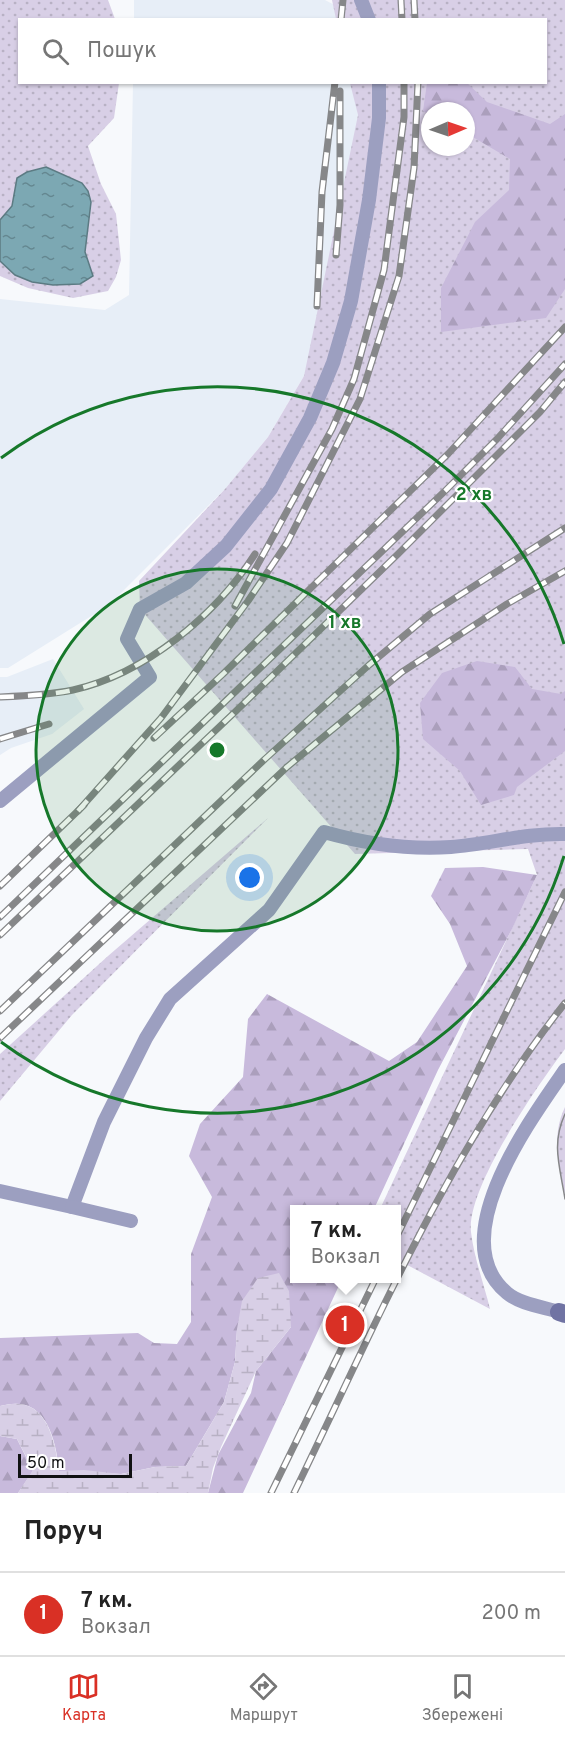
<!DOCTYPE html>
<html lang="uk">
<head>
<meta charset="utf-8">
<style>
	:root { --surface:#fff; --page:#f6f6f6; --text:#222; --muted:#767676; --line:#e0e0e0; --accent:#d93025 }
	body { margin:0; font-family:Overpass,sans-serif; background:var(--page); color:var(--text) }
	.compass { position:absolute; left:421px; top:102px; width:54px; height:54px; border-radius:50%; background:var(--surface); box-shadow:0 2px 4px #0004; rotate:88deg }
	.scale { position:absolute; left:18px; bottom:15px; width:114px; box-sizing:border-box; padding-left:6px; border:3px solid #101112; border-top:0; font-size:16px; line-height:21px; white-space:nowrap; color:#101112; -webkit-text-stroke:4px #fff; paint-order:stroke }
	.you { position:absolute; left:250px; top:878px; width:21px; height:21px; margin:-15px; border:4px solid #fff; border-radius:50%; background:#1a73e8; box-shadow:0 0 0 9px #1a73e833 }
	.badge { display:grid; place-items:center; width:39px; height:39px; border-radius:50%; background:var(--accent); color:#fff; font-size:20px; font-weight:700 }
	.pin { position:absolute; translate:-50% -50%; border:3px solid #fff; box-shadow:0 2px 6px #0006 }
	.popup { position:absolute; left:290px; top:1205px; width:111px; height:78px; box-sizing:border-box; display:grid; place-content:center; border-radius:0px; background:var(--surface); filter:drop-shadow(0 2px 4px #0005); font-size:20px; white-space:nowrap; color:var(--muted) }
	.popup b { font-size:22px; color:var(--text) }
	.popup::after { content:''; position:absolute; left:50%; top:100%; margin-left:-12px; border:12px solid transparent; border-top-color:var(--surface) }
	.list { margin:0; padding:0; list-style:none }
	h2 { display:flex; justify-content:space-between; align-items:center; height:78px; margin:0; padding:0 24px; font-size:26px }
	h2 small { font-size:20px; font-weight:400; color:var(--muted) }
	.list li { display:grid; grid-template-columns:39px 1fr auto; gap:18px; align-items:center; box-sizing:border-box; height:84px; padding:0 24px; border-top:2px solid var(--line) }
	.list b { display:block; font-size:22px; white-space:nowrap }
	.list p { margin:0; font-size:20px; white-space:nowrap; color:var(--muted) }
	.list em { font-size:20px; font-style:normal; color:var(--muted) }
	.icon { flex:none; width:33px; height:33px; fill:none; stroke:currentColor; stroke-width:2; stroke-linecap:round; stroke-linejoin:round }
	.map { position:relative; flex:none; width:565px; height:1493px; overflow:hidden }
	.search { position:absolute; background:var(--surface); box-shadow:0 2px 4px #0004; left:18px; right:18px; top:18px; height:66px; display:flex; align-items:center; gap:15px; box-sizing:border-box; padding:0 21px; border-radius:0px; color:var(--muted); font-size:22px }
	.sheet { height:162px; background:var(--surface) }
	nav { display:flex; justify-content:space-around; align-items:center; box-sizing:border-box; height:84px; border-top:2px solid var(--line); background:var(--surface); font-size:16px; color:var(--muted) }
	nav a { display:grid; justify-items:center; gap:3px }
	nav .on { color:var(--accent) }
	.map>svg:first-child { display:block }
	.built { fill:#e7eef7 }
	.grass { fill:url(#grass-dots); fill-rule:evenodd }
	.forest { fill:url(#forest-firs) }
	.wetland { fill:url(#wetland-marsh) }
	.water { fill:url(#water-ripples); stroke:#5c7b83; stroke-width:1.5 }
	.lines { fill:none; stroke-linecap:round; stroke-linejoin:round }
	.street { stroke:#9c9fc0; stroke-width:14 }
	.secondary { stroke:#7073a3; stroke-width:18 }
	.tram { stroke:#868789; stroke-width:1.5 }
	.rail-casing { stroke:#868789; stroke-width:7 }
	.rail { stroke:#fff; stroke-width:4.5; stroke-dasharray:14; stroke-linecap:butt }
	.ring { fill:none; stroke:#16782a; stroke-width:3 }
	.centre { fill:#16782a; stroke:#fff; stroke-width:3 }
	.ring-label { font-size:18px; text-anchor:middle; font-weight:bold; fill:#16782a; stroke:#fff; stroke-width:4.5; stroke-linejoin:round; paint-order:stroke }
</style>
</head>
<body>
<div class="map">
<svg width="565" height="1493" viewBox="0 0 565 1493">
	<defs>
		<pattern id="grass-dots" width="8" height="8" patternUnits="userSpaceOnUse" patternTransform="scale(1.5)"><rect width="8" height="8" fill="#d8cfe6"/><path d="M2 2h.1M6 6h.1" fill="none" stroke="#b8b1c4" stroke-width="1.8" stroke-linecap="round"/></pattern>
		<pattern id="forest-firs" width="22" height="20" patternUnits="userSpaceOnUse" patternTransform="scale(1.5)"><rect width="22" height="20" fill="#c8badc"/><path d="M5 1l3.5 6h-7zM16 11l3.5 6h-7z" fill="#ab9fbc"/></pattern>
		<pattern id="wetland-marsh" width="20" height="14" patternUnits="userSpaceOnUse" patternTransform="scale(1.5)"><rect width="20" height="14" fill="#d8cfe6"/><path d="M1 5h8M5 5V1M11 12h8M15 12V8" fill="none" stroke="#b8b1c4"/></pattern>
		<pattern id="water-ripples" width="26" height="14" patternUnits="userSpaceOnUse" patternTransform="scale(1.5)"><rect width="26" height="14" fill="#7ca8b3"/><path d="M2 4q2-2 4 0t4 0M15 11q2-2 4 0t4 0" fill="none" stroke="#648790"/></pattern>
	</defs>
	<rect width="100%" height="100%" fill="#f7f9fc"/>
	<g class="built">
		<path d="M134 0H325L342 9 344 20H134Z"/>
		<path d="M133 83H353L358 115 342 245 304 376 268 437 225 489 109 605 8 668H0V299L105 310 129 295Z"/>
		<path d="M53 659 84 709 52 734 11 748 0 755V677H7Z"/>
	</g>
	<g class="grass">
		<path d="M0 0H108L115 19 20 20V82L119 83 114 118 88 146 101 184 116 214 121 260 116 277 108 291 73 298 28 288 0 276Z"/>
		<path d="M332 0H565V1049C538 1085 466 1188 471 1232 474 1258 484 1284 490 1309L396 1259V1210L380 1209 537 875 528 849 355 854 140 609 139 581 225 489 268 437 304 376 358 115 350 83 546 82V20L336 19ZM430 111H466V147H430Z"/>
		<path d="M268 818 72 1015 0 1101V1054L108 956Z"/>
		<path d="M565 1107V1195C559 1164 551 1136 565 1107Z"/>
	</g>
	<g class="forest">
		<path d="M466 82 487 102 550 124 565 114V289L546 318 441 332V288L475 222 509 190 510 159 466 133V111H430V115L423 111 427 83Z"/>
		<path d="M477 661 515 667 532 689 561 694 565 691V751L517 787 514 795 481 805 460 771 423 739 420 703 442 673Z"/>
		<path d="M483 867 537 875 512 929 438 1070 374 1209 294 1210V1278L342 1279 243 1493H208L218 1455 251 1393 256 1371 291 1327 237 1329 235 1362 224 1402 186 1466 155 1467 121 1474 59 1471C57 1447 49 1406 19 1404 13 1403 6 1405 0 1406V1338L138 1333 154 1343 177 1344 191 1322V1254L212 1197 189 1156 200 1124 243 1077 248 1019 267 994 389 1061 417 1042 467 966 450 924 431 896 445 868Z"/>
		<path d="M0 1436 17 1439 33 1471 18 1493H0Z"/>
	</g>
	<path class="wetland" d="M279 1273 289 1291 291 1327 256 1371 221 1447 213 1468 208 1493H18L33 1470 17 1439 0 1436V1406C6 1405 13 1403 19 1404 49 1406 56 1447 59 1471L84 1470 121 1474 155 1467 186 1466 224 1402 235 1362 237 1329 242 1301 258 1278Z"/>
	<path class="water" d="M46 167 82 183 88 191 91 202 85 252 93 276 80 284 53 285 32 282 15 275 0 261V220L12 206 17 178 27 172Z"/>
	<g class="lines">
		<g class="street">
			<path d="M361 0 369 20"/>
			<path d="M0 801 150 677 127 639 140 609 186 583 226 546 271 489 310 418 333 363 351 301 369 200 379 118V82"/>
			<path d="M0 1191 72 1207 104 1122 146 1038 170 999 269 910 324 832C366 844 407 850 451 847 489 844 526 833 565 834"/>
			<path d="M72 1207 131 1221"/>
			<path d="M559 1312C543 1307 520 1304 507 1293 442 1239 531 1119 565 1070"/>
		</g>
		<path class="secondary" d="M559 1312 565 1314"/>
		<path class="tram" d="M565 1114C551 1144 560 1167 565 1199"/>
		<defs>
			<g id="rail">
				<path d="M401 0 402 20"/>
				<path d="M414 0 415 20"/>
				<path d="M341 20 343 0"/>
				<path d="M336 255 340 205V91"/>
				<path d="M317 306 322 192 335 82"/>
				<path d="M235 606 332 429 354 379 384 270 404 117V82"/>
				<path d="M0 697C24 696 49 695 73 690 145 674 216 615 255 554"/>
				<path d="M154 738 223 674 448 454 565 327"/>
				<path d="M0 739 49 724"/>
				<path d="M78 811 161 718 248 601 287 543 360 399 399 276 414 168 418 82"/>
				<path d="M0 886 84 805"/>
				<path d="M0 917 446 490 497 439 565 364"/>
				<path d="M0 935 236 711 398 554 540 412 565 382"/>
				<path d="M0 1011 265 759 369 665 430 614 565 528"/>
				<path d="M0 1038 287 767 402 672 507 604 565 571"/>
				<path d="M396 1238 565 892"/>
				<path d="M271 1493 376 1278"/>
				<path d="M294 1493C375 1326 449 1150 565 1003"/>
			</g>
		</defs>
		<use href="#rail" class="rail-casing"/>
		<use href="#rail" class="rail"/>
	</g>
	<circle cx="217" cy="750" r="181" fill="#16782a" fill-opacity=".12"/>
	<g class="ring">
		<circle cx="217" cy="750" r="181"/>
		<path d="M564 856A363 363 0 0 1 1 1042M1 458A363 363 0 0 1 564 644"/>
	</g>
	<circle cx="217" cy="750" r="9" class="centre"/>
	<g class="ring-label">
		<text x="474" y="500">2 хв</text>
		<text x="345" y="628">1 хв</text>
	</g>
</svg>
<svg class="compass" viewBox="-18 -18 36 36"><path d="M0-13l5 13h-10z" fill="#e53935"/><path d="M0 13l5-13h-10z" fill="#767676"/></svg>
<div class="scale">50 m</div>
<div class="you"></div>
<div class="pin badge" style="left:345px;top:1325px">1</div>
<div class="popup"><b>7 км.</b>Вокзал</div>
<div class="search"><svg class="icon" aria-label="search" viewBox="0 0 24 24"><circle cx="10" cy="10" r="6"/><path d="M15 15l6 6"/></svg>Пошук</div>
</div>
<section class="sheet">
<h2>Поруч<small></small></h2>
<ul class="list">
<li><span class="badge">1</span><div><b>7 км.</b><p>Вокзал</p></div><em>200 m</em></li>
</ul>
</section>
<nav>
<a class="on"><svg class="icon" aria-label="map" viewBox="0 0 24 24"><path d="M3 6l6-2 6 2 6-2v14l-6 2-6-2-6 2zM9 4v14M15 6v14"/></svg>Карта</a>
<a><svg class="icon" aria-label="directions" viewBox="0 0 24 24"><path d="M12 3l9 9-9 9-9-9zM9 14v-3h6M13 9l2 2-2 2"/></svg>Маршрут</a>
<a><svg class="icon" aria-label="saved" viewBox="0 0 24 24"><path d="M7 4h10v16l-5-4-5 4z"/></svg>Збережені</a>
</nav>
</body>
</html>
